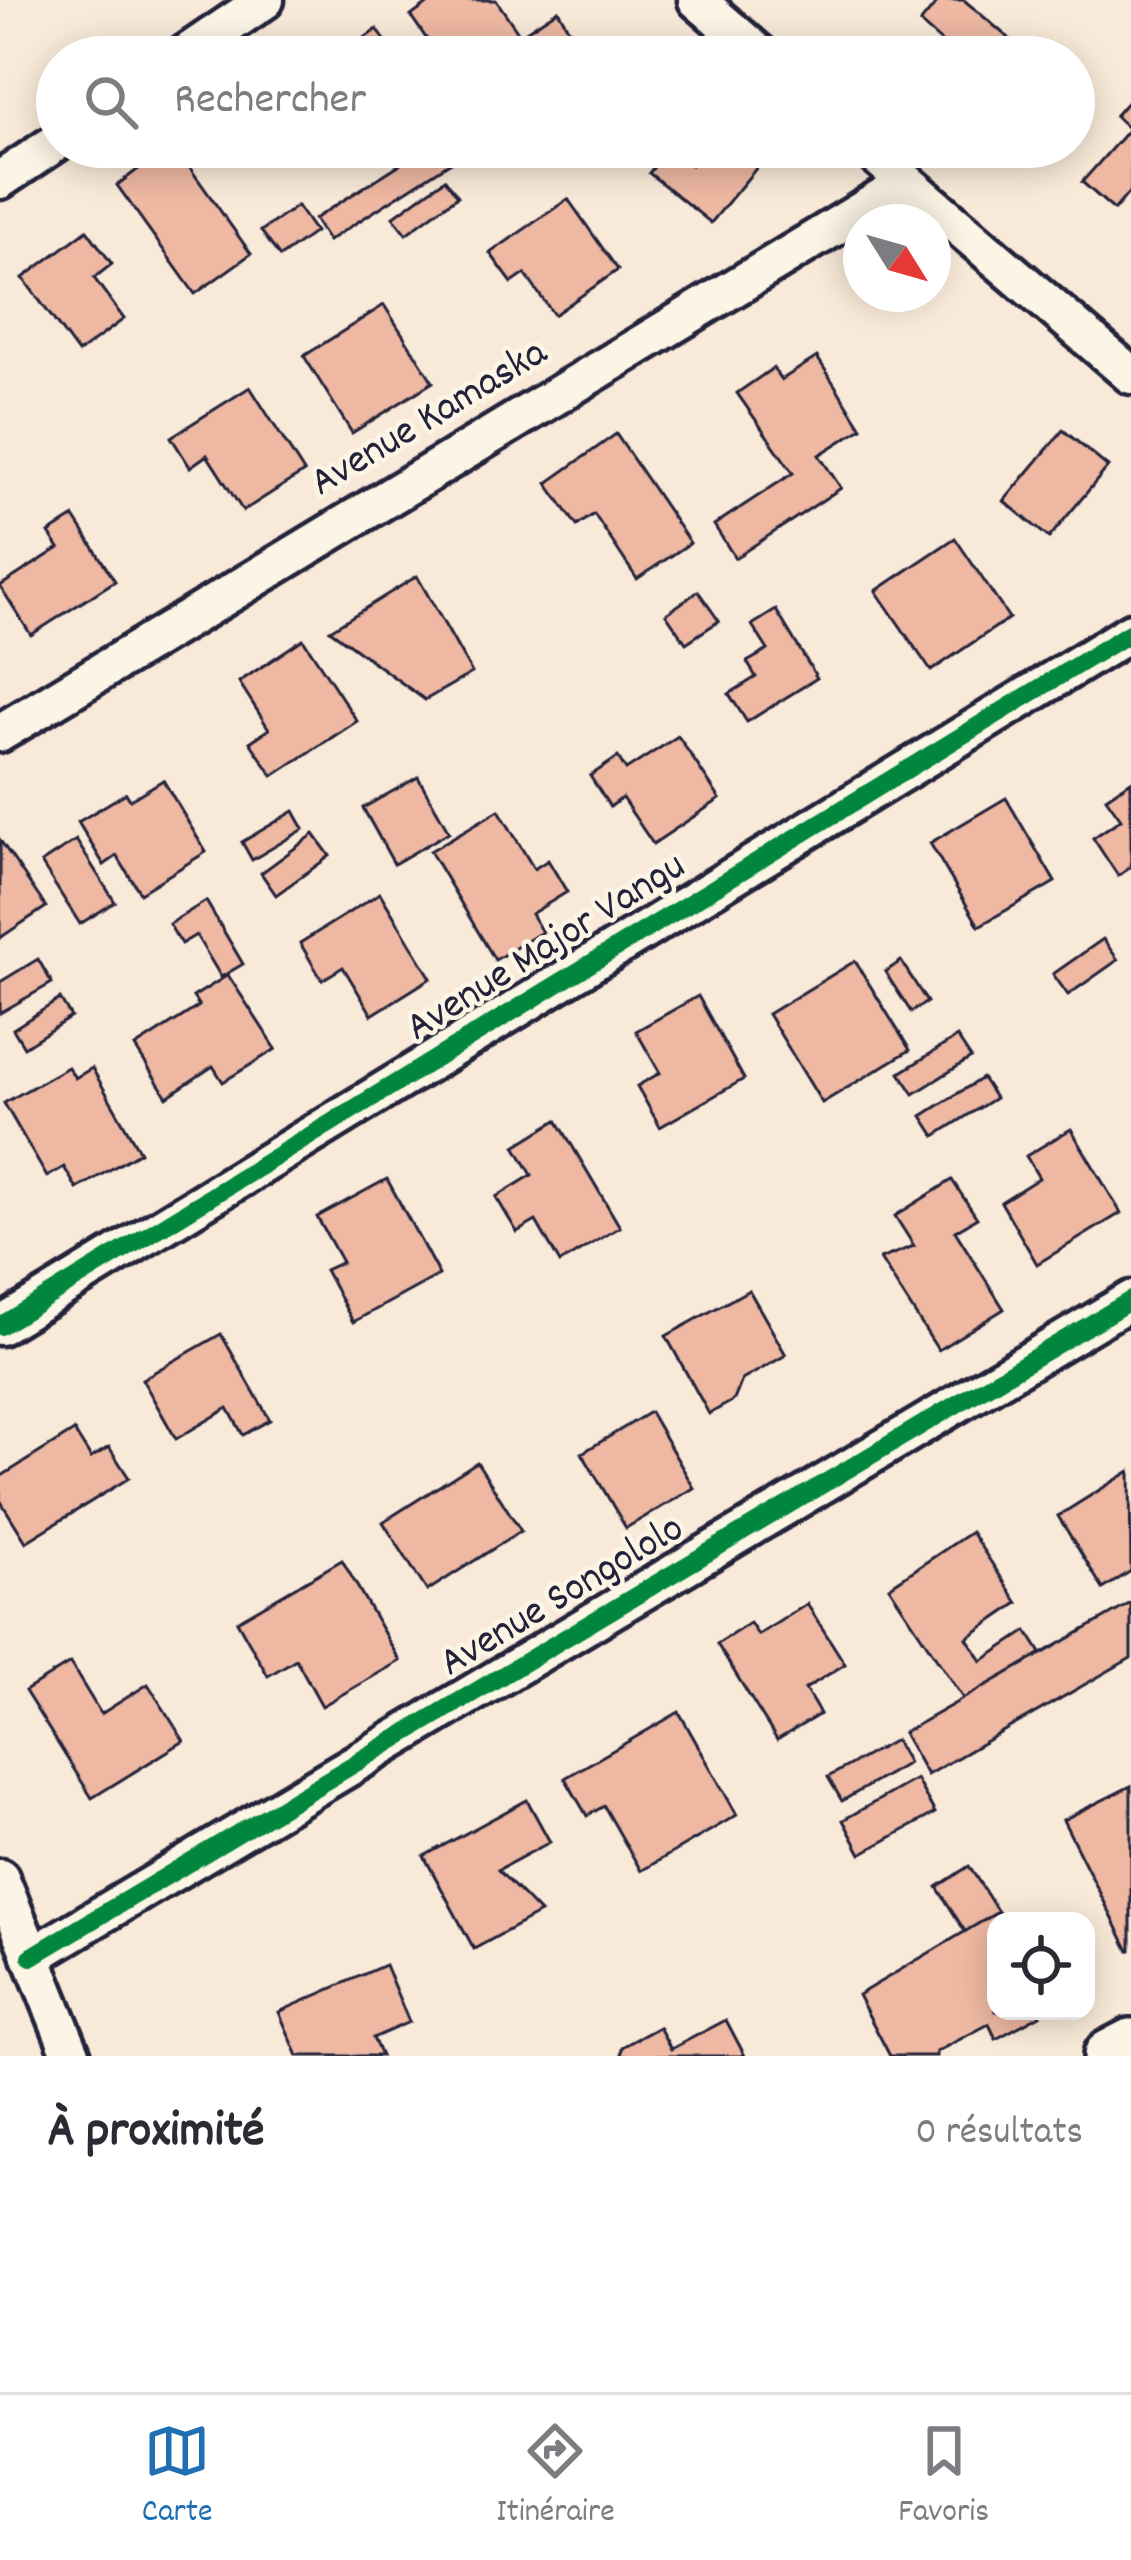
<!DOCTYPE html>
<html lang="fr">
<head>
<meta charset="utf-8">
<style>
	:root { --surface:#fff; --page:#f2f2f3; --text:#2b2b33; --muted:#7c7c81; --line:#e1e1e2; --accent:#1f6fb2 }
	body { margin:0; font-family:Dekko,sans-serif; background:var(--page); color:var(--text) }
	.controls { position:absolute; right:36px; bottom:36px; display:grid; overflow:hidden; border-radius:24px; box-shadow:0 6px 30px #0003 }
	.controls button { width:108px; height:108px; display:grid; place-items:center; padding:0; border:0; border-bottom:3px solid var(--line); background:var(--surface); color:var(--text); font:60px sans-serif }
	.compass { position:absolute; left:843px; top:204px; width:108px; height:108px; border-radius:50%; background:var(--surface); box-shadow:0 6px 30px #0003; rotate:127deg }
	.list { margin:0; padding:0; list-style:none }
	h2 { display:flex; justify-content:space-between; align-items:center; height:156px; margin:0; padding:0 48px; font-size:51px }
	h2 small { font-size:39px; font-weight:400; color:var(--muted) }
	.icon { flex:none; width:66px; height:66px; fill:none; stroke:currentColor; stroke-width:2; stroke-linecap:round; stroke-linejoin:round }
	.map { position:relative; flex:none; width:1131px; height:2056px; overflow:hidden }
	.search { position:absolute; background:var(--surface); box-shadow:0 6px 30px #0003; left:36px; right:36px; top:36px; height:132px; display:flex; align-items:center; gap:30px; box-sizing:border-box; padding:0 42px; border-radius:66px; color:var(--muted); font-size:45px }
	.sheet { height:336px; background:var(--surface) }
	nav { display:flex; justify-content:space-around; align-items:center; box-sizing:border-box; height:168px; border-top:3px solid var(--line); background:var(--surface); font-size:33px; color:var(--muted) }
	nav a { display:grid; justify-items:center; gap:6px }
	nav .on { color:var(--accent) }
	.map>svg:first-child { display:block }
	.building { fill:#eeb8a2; stroke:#22223b; stroke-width:3 }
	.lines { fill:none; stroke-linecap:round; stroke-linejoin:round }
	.street-casing { stroke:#22223b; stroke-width:45 }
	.secondary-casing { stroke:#22223b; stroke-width:60 }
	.street { stroke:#fcf5e5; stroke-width:36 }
	.secondary { stroke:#fcf5e5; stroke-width:51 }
	.cycleway-casing { stroke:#fcf5e5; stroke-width:26 }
	.cycleway { stroke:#00873e; stroke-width:18 }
	.labels { text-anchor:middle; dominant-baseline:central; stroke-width:9; stroke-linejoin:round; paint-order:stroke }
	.street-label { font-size:42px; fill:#22223b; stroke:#fcf5e5 }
</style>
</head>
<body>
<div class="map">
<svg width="1131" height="2056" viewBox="0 0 1131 2056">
	<rect width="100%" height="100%" fill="#f9e9d8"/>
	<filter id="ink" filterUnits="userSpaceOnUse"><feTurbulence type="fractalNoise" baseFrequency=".00833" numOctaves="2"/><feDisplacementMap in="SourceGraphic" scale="24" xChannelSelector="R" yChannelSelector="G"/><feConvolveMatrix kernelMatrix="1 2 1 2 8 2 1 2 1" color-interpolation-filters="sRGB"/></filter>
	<g filter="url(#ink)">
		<g class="building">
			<path d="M433 0H496L520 35 558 10 580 50 568 57H439L411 16Z"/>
			<path d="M939 0H964L1031 57H936L946 46 920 23Z"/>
			<path d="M377 29 397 57H338Z"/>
			<path d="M1131 98V190L1114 210 1082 182 1129 129 1115 116Z"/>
			<path d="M168 147H175L251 254 195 294 117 185Z"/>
			<path d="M427 147H457L462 155 328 241 314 219Z"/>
			<path d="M690 147H746L763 160 711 223 649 173 669 148 691 165 699 155Z"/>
			<path d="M445 179 458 196 406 234 393 217Z"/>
			<path d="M568 199 618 270 554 315 525 274 512 283 490 253Z"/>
			<path d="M297 206 315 232 280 257 261 231Z"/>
			<path d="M87 230 112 264 94 278 124 319 78 353 23 278Z"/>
			<path d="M384 305 433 382 352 433 304 356Z"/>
			<path d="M817 357 862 428 819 455 841 488 735 558 714 525 793 473 737 393 773 368 781 380Z"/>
			<path d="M250 387 304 472 243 511 207 455 190 467 171 437Z"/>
			<path d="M1063 430 1108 467 1049 538 1004 501Z"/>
			<path d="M616 434 690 543 637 579 594 514 577 526 547 483Z"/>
			<path d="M74 517 115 581 31 635 0 586 59 548 49 533Z"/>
			<path d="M955 538 1009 618 931 671 876 591Z"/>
			<path d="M417 576 472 673 425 700 330 630Z"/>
			<path d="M698 591 719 621 686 643 666 614Z"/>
			<path d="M776 610 817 678 747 722 729 694 756 677 747 662 768 650 752 625Z"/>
			<path d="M303 639 357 721 273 776 250 742 269 729 239 682Z"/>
			<path d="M678 736 720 799 653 844 622 798 610 807 590 776 618 757 626 770Z"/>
			<path d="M418 777 449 832 394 864 363 808Z"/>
			<path d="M163 780 206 852 140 893 117 856 104 865 78 822 126 793 130 800Z"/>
			<path d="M1131 781V867L1118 876 1093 838 1121 819 1106 798Z"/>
			<path d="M1006 798 1055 882 979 926 930 843Z"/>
			<path d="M499 810 534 869 548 860 567 892 531 914 542 932 495 960 430 851Z"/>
			<path d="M294 811 304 829 252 860 242 842Z"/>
			<path d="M314 834 330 856 276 895 261 873Z"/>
			<path d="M0 840 46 907 0 938Z"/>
			<path d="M76 840 115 902 80 924 41 863Z"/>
			<path d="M380 893 431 978 372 1015 343 967 322 980 300 943Z"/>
			<path d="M206 901 243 964 221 977 196 935 181 944 169 924Z"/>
			<path d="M1103 939 1118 960 1068 995 1053 974Z"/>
			<path d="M38 959 52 983 0 1013V982Z"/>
			<path d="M855 961 910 1050 822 1103 768 1014Z"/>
			<path d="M901 961 927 1002 911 1012 885 972Z"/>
			<path d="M228 975 276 1049 223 1082 213 1066 167 1097 135 1047 199 1006 193 997Z"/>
			<path d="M698 996 744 1079 660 1127 637 1086 660 1073 636 1031Z"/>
			<path d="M60 999 71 1017 24 1047 13 1029Z"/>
			<path d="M957 1037 971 1058 914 1094 900 1073Z"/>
			<path d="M68 1067 75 1078 92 1068 140 1152 77 1189 64 1167 47 1177 4 1103Z"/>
			<path d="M982 1078 995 1098 935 1136 922 1116Z"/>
			<path d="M557 1120 620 1227 560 1263 536 1221 517 1232 496 1197 532 1175 515 1146Z"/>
			<path d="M1071 1129 1121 1213 1037 1264 1001 1202 1039 1178 1026 1156Z"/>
			<path d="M387 1179 439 1275 353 1322 325 1270 342 1262 317 1217Z"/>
			<path d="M952 1180 977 1218 955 1231 1004 1309 938 1350 880 1259 914 1246 895 1216Z"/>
			<path d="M749 1290 786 1355 742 1380 734 1400 709 1414 666 1336Z"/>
			<path d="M221 1334 270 1420 243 1435 228 1408 176 1439 142 1379Z"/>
			<path d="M650 1412 694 1488 626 1528 582 1453Z"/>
			<path d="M74 1431 91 1458 109 1447 129 1478 26 1542 0 1500V1477Z"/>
			<path d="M477 1462 521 1531 427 1591 383 1522Z"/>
			<path d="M1130 1471 1131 1571 1103 1589 1058 1516Z"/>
			<path d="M971 1532 1018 1603 967 1638 982 1661 1027 1631 1041 1653 966 1703 889 1587Z"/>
			<path d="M342 1560 400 1661 322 1706 296 1659 268 1676 237 1621Z"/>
			<path d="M1131 1603V1658L927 1775 903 1733Z"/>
			<path d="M807 1604 845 1664 805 1689 820 1714 777 1740 717 1644 750 1623 758 1635Z"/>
			<path d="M70 1663 101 1714 148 1684 184 1741 92 1798 25 1691Z"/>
			<path d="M679 1712 737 1815 641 1871 604 1806 587 1816 565 1778Z"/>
			<path d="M895 1740 908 1763 842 1801 828 1777Z"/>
			<path d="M916 1779 935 1813 861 1854 843 1820Z"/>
			<path d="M1131 1786V1950L1129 1951 1063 1820Z"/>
			<path d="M527 1800 550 1842 498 1870 540 1913 474 1949 424 1856Z"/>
			<path d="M969 1866 998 1912 966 1933 937 1887Z"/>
			<path d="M998 1912 1005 1921H996V2011H1038L1040 2015 996 2039 989 2024 936 2052V2056H890L858 1995Z"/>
			<path d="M385 1965 409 2022 373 2038 381 2056H298L279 2012Z"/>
			<path d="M726 2020 745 2056H621L622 2047 659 2027 671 2049Z"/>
		</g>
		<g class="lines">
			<defs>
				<g id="street">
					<path d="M697 0 763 57"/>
					<path d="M181 57 265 0"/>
					<path d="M866 147 1131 375"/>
					<path d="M0 180 57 142"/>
					<path d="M0 733 907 183"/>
					<path d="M0 1326 1131 632"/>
					<path d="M0 1878 72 2056"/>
					<path d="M31 1957 1131 1300"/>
				</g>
				<path id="secondary" d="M1110 2056 1131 2045"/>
			</defs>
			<use href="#street" class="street-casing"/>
			<use href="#secondary" class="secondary-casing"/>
			<use href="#street" class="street"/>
			<use href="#secondary" class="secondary"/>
			<defs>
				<g id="cycleway">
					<path d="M0 1326 1131 632"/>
					<path d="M31 1957 1131 1300"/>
				</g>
			</defs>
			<use href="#cycleway" class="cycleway-casing"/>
			<use href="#cycleway" class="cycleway"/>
		</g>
	</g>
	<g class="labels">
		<g class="street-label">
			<text transform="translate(430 420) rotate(-31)">Avenue Kamaska</text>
			<text transform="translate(547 949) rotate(-32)">Avenue Major Vangu</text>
			<text transform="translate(563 1598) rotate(-31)">Avenue Songololo</text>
		</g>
	</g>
</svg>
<div class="controls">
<button><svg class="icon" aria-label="locate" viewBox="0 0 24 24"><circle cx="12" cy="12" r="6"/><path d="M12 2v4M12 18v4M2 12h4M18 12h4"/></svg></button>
</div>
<svg class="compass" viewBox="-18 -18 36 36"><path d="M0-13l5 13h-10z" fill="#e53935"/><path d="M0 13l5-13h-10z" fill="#7c7c81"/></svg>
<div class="search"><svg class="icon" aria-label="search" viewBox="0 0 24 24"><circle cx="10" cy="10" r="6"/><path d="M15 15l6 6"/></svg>Rechercher</div>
</div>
<section class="sheet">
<h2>À proximité<small>0 résultats</small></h2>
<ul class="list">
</ul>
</section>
<nav>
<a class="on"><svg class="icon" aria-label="map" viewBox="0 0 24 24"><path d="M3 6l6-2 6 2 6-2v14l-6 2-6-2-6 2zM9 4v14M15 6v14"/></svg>Carte</a>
<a><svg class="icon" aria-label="directions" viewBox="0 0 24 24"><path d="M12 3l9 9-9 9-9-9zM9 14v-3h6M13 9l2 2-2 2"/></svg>Itinéraire</a>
<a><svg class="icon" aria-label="saved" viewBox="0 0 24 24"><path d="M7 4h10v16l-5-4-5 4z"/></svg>Favoris</a>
</nav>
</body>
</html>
